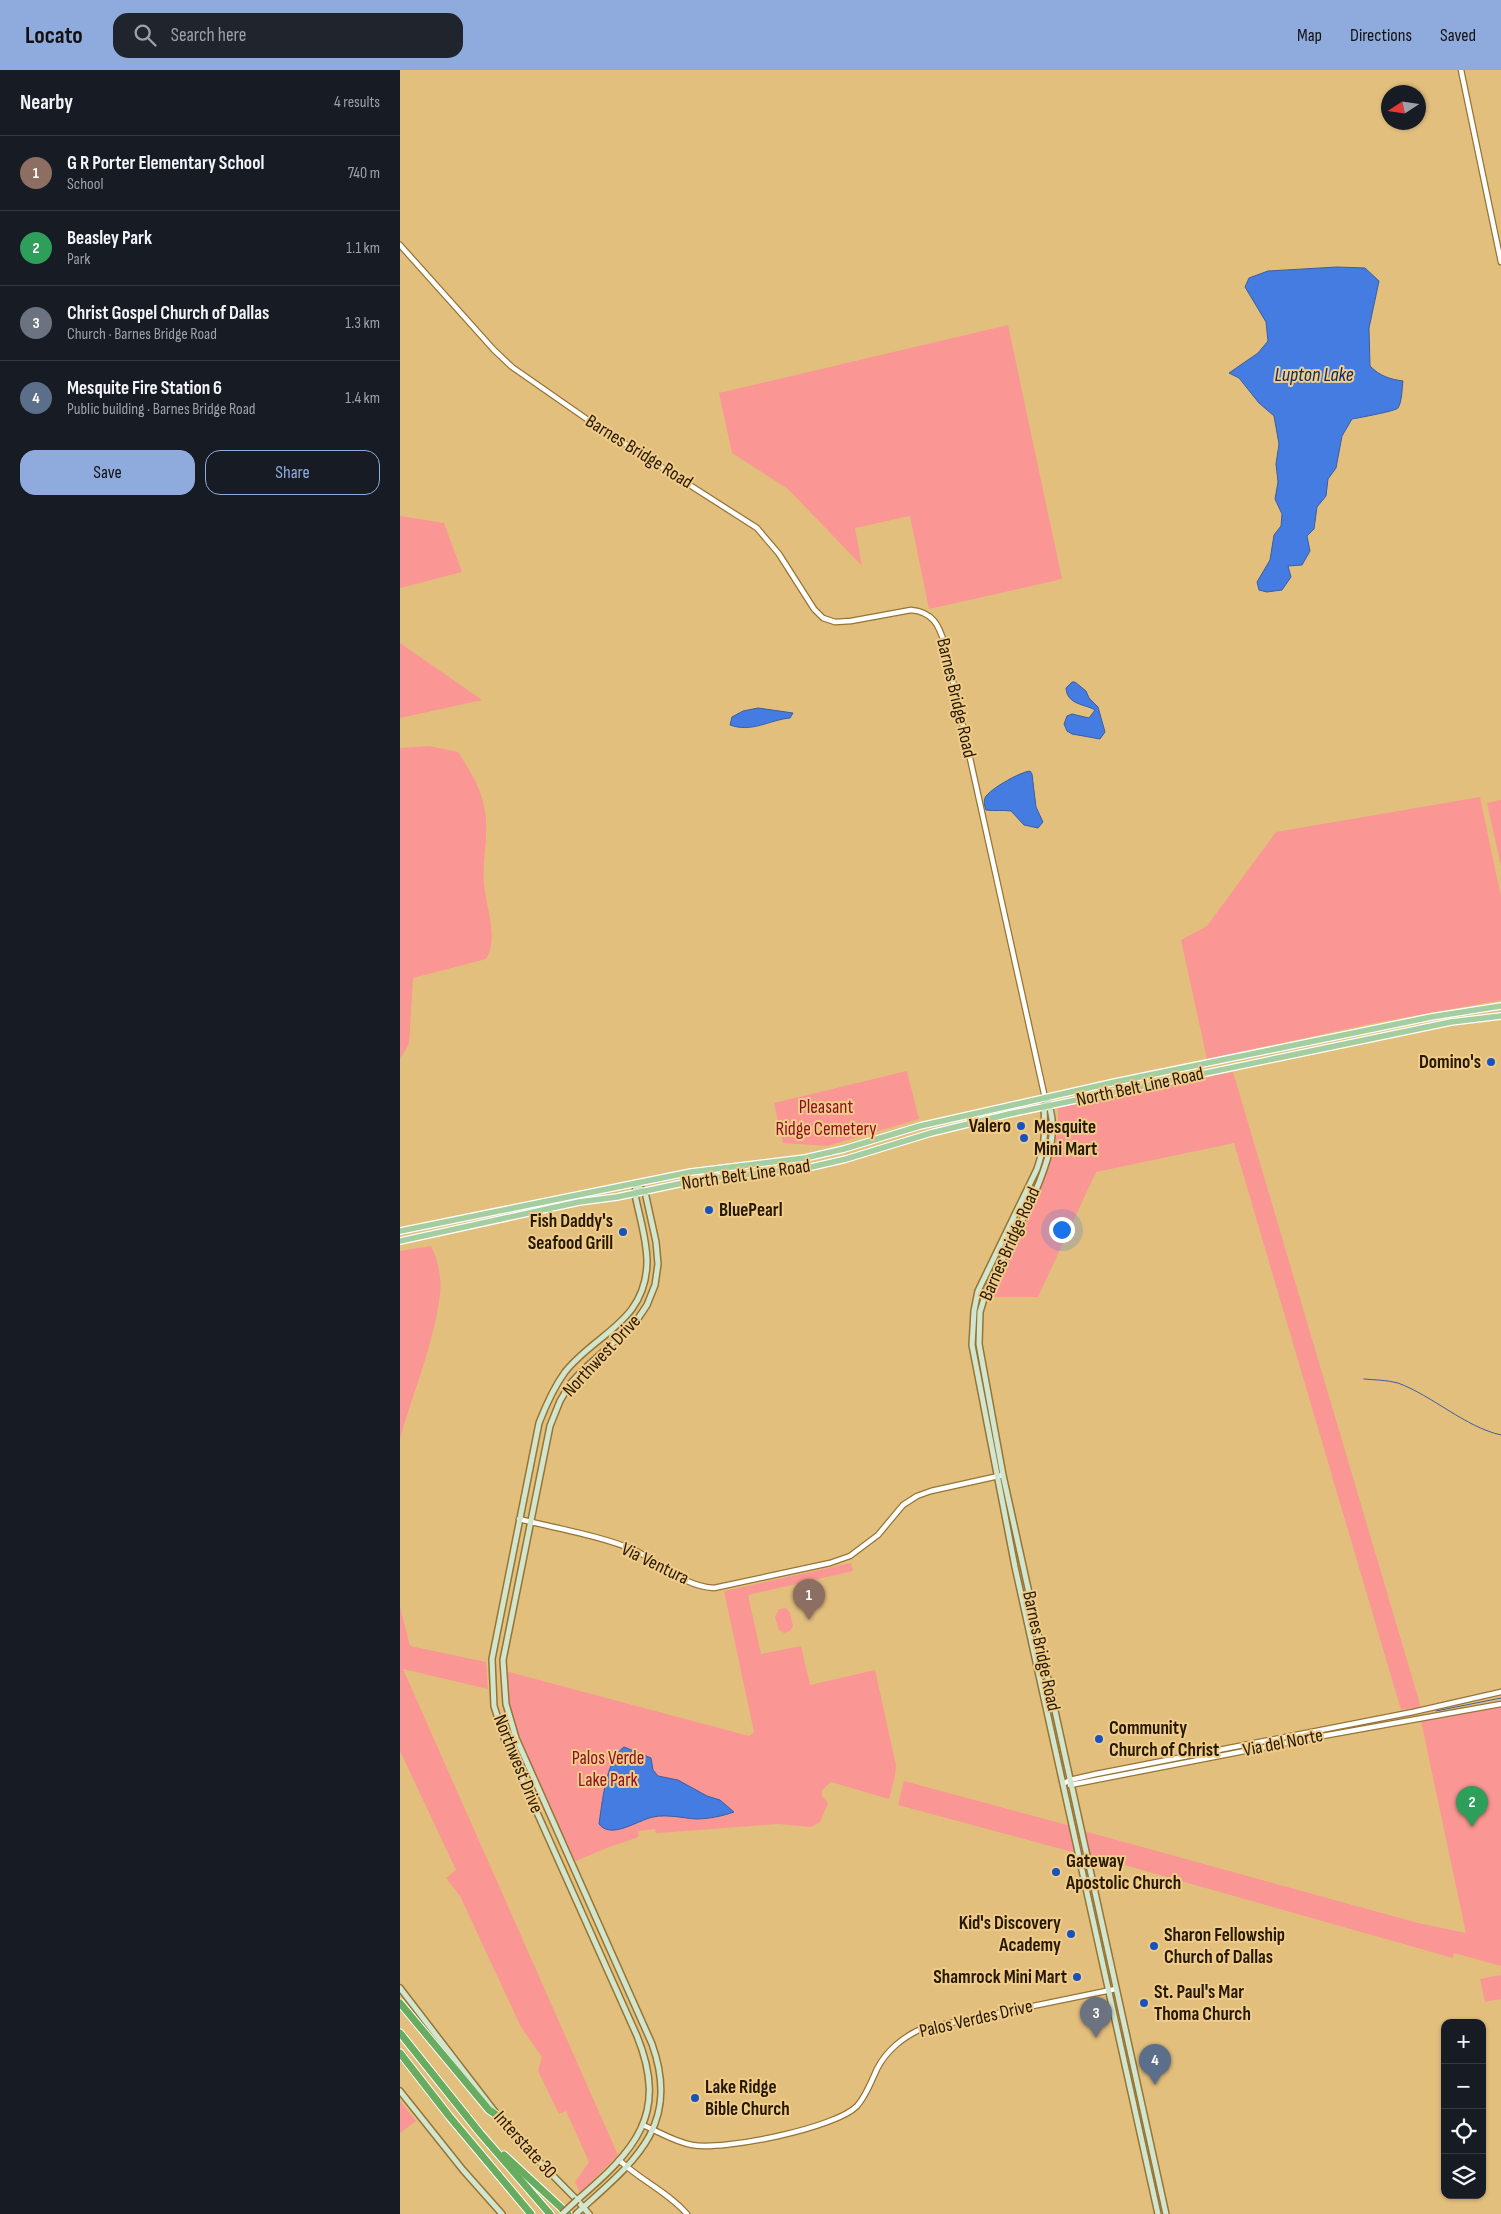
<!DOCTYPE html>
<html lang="en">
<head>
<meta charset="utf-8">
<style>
	:root { --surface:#171b24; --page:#20242c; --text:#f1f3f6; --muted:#9ea1a6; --line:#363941; --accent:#8fabdd }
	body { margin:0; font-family:"Sofia Sans Condensed",sans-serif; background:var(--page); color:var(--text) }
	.controls { position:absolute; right:15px; bottom:15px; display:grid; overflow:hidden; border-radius:10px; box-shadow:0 1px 4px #0004 }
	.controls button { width:45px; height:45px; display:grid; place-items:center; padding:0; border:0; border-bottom:1px solid var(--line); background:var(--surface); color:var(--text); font:25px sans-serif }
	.compass { position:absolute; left:981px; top:15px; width:45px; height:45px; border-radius:50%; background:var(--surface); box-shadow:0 1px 4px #0004; rotate:258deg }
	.you { position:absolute; left:661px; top:1159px; width:18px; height:18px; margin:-12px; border:4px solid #fff; border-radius:50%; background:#1a73e8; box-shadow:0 0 0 8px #1a73e833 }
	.badge { display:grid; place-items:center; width:32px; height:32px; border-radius:50%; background:var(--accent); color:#fff; font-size:16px; font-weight:700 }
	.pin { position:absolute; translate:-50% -41px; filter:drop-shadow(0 1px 2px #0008) }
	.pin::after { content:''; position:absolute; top:26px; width:18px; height:15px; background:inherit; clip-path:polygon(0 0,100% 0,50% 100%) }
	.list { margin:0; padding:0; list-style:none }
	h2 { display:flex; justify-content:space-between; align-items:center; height:65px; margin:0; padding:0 20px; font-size:21px }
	h2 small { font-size:16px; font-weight:400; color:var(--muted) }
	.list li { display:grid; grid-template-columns:32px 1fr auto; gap:15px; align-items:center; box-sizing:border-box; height:75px; padding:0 20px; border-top:1px solid var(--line) }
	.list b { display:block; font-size:19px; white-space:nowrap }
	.list p { margin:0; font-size:16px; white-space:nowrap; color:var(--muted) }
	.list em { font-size:16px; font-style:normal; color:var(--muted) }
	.actions { display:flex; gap:10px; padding:15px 20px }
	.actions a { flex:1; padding:11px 0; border:1px solid var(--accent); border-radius:15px; text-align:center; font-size:18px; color:var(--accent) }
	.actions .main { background:var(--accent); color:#111 }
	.icon { flex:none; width:28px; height:28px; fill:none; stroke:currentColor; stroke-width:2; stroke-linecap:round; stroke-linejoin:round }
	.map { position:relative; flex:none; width:1101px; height:2144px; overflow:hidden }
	header { display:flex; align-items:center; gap:30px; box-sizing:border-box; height:70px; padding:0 25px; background:var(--accent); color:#111 }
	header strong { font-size:24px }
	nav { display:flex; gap:28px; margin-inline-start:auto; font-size:18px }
	.search { width:350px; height:45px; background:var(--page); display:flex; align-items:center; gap:12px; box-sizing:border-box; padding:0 18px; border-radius:15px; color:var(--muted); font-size:19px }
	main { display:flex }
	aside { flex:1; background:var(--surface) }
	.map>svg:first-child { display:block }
	.green { fill:#fa9694 }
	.water { fill:#457ce1; stroke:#3c5e9e }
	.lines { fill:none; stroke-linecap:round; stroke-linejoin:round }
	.stream { stroke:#3c5e9e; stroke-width:1 }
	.tertiary-casing { stroke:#967433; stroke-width:7 }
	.secondary-casing { stroke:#967433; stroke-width:8 }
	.primary-casing { stroke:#fff; stroke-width:8 }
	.motorway-casing { stroke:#fff; stroke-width:9 }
	.tertiary { stroke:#fff; stroke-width:4.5 }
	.secondary { stroke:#d2e6cf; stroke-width:5 }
	.primary { stroke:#a4ce9f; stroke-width:5.5 }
	.motorway { stroke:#68ad5f; stroke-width:7 }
	.secondary-bridge-casing { stroke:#967433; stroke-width:8; stroke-linecap:butt }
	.secondary-bridge { stroke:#d2e6cf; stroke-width:5 }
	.poi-dot { fill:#1752be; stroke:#f0cc8a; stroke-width:2 }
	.labels { text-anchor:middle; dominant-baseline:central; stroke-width:4; stroke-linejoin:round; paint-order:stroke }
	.street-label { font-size:19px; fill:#261900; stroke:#f0cc8a }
	.poi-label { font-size:19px; font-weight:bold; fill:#261900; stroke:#f0cc8a; text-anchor:start }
	.park-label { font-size:19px; fill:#8d1022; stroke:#f0cc8a }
	.water-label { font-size:20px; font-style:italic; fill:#092b6a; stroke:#f0cc8a }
</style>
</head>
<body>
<header>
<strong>Locato</strong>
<div class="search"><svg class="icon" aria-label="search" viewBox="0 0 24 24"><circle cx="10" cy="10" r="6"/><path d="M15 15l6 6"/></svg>Search here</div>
<nav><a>Map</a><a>Directions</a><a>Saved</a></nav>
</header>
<main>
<aside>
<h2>Nearby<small>4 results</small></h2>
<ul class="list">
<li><span class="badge" style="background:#8d6e63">1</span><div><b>G R Porter Elementary School</b><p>School</p></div><em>740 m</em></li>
<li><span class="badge" style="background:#2e9e5b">2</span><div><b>Beasley Park</b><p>Park</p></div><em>1.1 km</em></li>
<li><span class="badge" style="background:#6b7280">3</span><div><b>Christ Gospel Church of Dallas</b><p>Church · Barnes Bridge Road</p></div><em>1.3 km</em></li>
<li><span class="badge" style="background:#5c6f8a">4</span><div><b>Mesquite Fire Station 6</b><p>Public building · Barnes Bridge Road</p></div><em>1.4 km</em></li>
</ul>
<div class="actions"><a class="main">Save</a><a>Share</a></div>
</aside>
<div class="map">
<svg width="1101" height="2144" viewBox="0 0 1101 2144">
	<rect width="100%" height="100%" fill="#e3bf7e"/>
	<g class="green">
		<path d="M608 255 662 509 529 539 510 446 455 458 462 496 388 419 332 383 319 323Z"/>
		<path d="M0 446 44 453 62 502 0 518Z"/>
		<path d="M0 573 82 630 0 648Z"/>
		<path d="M29 676 58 682C70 701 82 719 85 741 89 766 82 790 84 814 86 838 99 868 86 889L13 908 9 974 0 989V678Z"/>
		<path d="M1080 727 1101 827V930L974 953 807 989 781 870 807 856 876 762Z"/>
		<path d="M1101 730V796L1087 733Z"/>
		<path d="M507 1001 519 1049 427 1076 383 1073 374 1033Z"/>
		<path d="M833 1002 1020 1634V1637L1001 1640 834 1073 696 1102 638 1227H588L651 1086 658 1061V1037Z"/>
		<path d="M31 1176C38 1189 42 1209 40 1224 34 1274 13 1322 0 1369V1181Z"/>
		<path d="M451 1493 453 1501 348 1525 361 1584 401 1576 410 1615 475 1600 496 1695 495 1705 489 1729 431 1712 422 1720V1726L428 1733 420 1752 411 1757 378 1754 273 1762 256 1763 255 1759 238 1761 239 1766 236 1768 209 1777 176 1791 172 1789 110 1644 106 1619 105 1601 349 1666 354 1662 324 1521Z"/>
		<path d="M0 1537 10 1576 86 1592 88 1619 3 1599 218 2085 180 2123 175 2112 189 2092 166 2041 159 2044 138 2001 142 1987 121 1957 60 1826 46 1808 56 1800 0 1681Z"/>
		<path d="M386 1538 390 1543 393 1556 390 1561 384 1563 379 1560 375 1547 379 1539Z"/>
		<path d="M1101 1637V1896L1054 1883 1053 1888 689 1785 684 1761 1018 1853 1066 1863 1021 1651Z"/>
		<path d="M504 1711 671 1756 676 1783 498 1735Z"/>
		<path d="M1101 1905V1929L1085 1932 1080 1909Z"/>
		<path d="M0 2031 16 2051 0 2063Z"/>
	</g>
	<g class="water">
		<path d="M937 197 965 198 979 211 969 258 970 296C980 306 989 309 1003 311 1002 318 1002 332 998 338 996 341 958 348 952 349L942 366 936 398 928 409 926 426 917 437 914 459 907 466 910 481 902 495 888 496 891 507 882 520 867 522 859 520 857 512 870 490 874 465 881 456 882 444 875 429 878 412 876 394 879 374 874 346 859 333 839 308 829 303 858 283 868 271 866 252 845 217 849 208 868 201Z"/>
		<path d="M672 612H675L686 621 689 628 698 637 705 662 700 669 672 664 667 661 664 654 667 646 672 644 689 648 695 640C685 634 667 635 666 618Z"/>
		<path d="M358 638 393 643 390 648C369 650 352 663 330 655L332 647 343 641Z"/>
		<path d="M630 701 632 704 636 737 643 752 638 758 624 755 611 741C603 740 594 741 586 740 584 735 583 729 587 725 594 717 620 702 630 701Z"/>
		<path d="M224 1677 251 1688 253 1700 258 1706 278 1710 307 1726 320 1730 334 1742C323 1746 308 1749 296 1749 282 1748 267 1744 253 1747 238 1750 211 1770 199 1754 202 1734 206 1689 224 1677Z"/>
	</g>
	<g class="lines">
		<g class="stream">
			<path d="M964 1309C975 1310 987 1310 998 1313 1033 1326 1065 1357 1101 1365"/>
			<path d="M1036 1641 1101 1628"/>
		</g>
		<defs>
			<g id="tertiary">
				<path d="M1061 0 1101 192"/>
				<path d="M0 175 94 280 112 297 191 352 357 458 379 484 414 539 423 548 435 552 451 551 511 540C533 542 539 555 545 575L645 1028"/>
				<path d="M119 1449C154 1458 202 1466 234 1480 262 1493 282 1516 314 1518L430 1493 450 1486 478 1465 503 1435 517 1426 531 1421 603 1405"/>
				<path d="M663 1714 670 1710 696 1704 1013 1642 1101 1622"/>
				<path d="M670 1715 917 1667 1101 1634"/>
				<path d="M243 2055C259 2062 275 2072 292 2075 323 2081 436 2058 457 2036 466 2026 471 2012 477 1999 486 1981 503 1967 521 1959L716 1919"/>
				<path d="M219 2090C240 2110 268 2122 287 2144"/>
			</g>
			<g id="secondary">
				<path d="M645 1028C656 1044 653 1071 647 1090 633 1136 606 1179 586 1222L580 1242 579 1274 603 1405 766 2144"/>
				<path d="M644 1035C645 1062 646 1072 637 1099L578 1221 574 1241 572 1275 615 1497 758 2144"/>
				<path d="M0 1918 112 2064 177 2130 189 2144"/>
				<path d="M0 2021 63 2100 102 2144"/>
				<path d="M177 2130C235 2080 269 2045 237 1966L105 1671 94 1636 92 1589 139 1353C146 1335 154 1317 165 1302 196 1263 246 1252 247 1192 247 1169 239 1146 235 1124L236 1115"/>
				<path d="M176 2144C232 2093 282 2058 252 1974L116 1668 106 1634 103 1590 150 1356 160 1331 170 1314 183 1300 235 1253 247 1235 255 1215 258 1194 256 1172 245 1122 236 1115"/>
			</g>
			<g id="primary">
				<path d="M0 1161 291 1102 405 1088 444 1079 520 1056 715 1012 1031 947 1101 936"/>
				<path d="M0 1171 179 1132 217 1127 302 1109 407 1098 446 1089 531 1063 609 1044 1051 952 1101 946"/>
			</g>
			<g id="motorway">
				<path d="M0 1933 89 2040 98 2046"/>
				<path d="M0 1963 80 2063 150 2144"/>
				<path d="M0 1983 49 2046 131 2144"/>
				<path d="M104 2085 168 2144"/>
			</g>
		</defs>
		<use href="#tertiary" class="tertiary-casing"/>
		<use href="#secondary" class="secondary-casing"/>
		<use href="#primary" class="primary-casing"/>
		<use href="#motorway" class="motorway-casing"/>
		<use href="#tertiary" class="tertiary"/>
		<use href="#secondary" class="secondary"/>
		<use href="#primary" class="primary"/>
		<use href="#motorway" class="motorway"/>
		<defs>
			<path id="secondary-bridge" d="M162 2144 177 2130"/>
		</defs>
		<use href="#secondary-bridge" class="secondary-bridge-casing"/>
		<use href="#secondary-bridge" class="secondary-bridge"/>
	</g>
	<g class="poi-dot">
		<circle cx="1091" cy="992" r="5"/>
		<circle cx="621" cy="1056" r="5"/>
		<circle cx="624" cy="1068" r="5"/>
		<circle cx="309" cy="1140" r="5"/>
		<circle cx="223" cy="1162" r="5"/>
		<circle cx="699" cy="1669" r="5"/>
		<circle cx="656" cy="1802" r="5"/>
		<circle cx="671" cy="1864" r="5"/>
		<circle cx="754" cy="1876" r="5"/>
		<circle cx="677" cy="1907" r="5"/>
		<circle cx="744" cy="1933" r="5"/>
		<circle cx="295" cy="2028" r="5"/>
	</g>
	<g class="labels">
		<g class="street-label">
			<text transform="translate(239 382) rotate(32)">Barnes Bridge Road</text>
			<text transform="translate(556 628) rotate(77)">Barnes Bridge Road</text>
			<text transform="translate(740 1017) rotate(-12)">North Belt Line Road</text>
			<text transform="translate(346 1105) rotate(-8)">North Belt Line Road</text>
			<text transform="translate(610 1174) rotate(-66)">Barnes Bridge Road</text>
			<text transform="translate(202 1286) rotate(-47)">Northwest Drive</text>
			<text transform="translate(255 1494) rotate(26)">Via Ventura</text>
			<text transform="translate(641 1581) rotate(78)">Barnes Bridge Road</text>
			<text transform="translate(883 1673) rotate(-11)">Via del Norte</text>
			<text transform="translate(118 1694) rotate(68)">Northwest Drive</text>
			<text transform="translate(576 1949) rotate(-13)">Palos Verdes Drive</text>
			<text transform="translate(125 2075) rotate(48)">Interstate 30</text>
		</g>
		<g class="poi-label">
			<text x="1081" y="992" text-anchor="end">Domino's</text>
			<text x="611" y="1056" text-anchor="end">Valero</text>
			<text x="634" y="1057">Mesquite<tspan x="634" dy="22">Mini Mart</tspan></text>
			<text x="319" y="1140">BluePearl</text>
			<text x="213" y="1151" text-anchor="end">Fish Daddy's<tspan x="213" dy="22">Seafood Grill</tspan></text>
			<text x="709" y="1658">Community<tspan x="709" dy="22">Church of Christ</tspan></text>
			<text x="666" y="1791">Gateway<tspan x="666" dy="22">Apostolic Church</tspan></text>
			<text x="661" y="1853" text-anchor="end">Kid's Discovery<tspan x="661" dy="22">Academy</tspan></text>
			<text x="764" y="1865">Sharon Fellowship<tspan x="764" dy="22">Church of Dallas</tspan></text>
			<text x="667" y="1907" text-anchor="end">Shamrock Mini Mart</text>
			<text x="754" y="1922">St. Paul's Mar<tspan x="754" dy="22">Thoma Church</tspan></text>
			<text x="305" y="2017">Lake Ridge<tspan x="305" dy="22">Bible Church</tspan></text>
		</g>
		<g class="park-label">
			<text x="426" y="1037">Pleasant<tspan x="426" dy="22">Ridge Cemetery</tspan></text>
			<text x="208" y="1688">Palos Verde<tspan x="208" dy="22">Lake Park</tspan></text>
		</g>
		<g class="water-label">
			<text x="914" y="305">Lupton Lake</text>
		</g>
	</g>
</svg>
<div class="controls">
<button>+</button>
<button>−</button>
<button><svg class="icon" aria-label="locate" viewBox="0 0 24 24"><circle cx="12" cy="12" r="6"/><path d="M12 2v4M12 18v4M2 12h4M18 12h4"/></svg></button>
<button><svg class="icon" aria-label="layers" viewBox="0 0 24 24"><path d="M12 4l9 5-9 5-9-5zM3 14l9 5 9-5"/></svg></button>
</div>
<svg class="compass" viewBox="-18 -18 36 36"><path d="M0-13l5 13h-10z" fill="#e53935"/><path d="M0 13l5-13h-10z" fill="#9ea1a6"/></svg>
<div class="you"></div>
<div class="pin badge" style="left:409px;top:1550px;background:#8d6e63">1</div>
<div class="pin badge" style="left:1072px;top:1757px;background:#2e9e5b">2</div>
<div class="pin badge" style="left:696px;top:1968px;background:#6b7280">3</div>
<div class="pin badge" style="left:755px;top:2015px;background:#5c6f8a">4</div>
</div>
</main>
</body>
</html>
